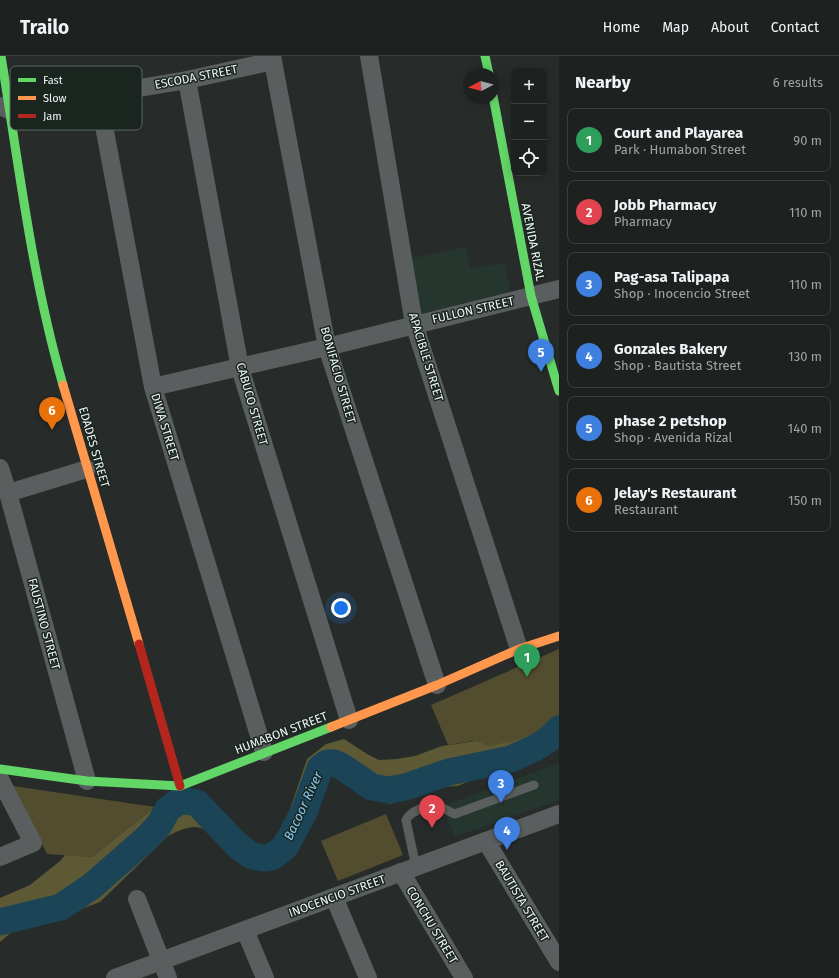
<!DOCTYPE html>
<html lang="en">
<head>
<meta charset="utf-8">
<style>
	:root { --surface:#1d2120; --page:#252929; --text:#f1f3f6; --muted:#a0a3a5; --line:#3b3e3e; --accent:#a9afad }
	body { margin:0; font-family:"Fira Sans",sans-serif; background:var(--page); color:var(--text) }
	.controls { position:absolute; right:12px; top:12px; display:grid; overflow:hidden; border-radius:8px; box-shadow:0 2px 10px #0003 }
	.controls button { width:36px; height:36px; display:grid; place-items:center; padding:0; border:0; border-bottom:1px solid var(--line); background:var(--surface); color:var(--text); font:20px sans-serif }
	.compass { position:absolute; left:463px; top:12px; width:36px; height:36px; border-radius:50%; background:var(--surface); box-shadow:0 2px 10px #0003; rotate:263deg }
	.you { position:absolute; left:341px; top:552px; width:14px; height:14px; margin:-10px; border:3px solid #fff; border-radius:50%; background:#1a73e8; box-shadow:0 0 0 6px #1a73e833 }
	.badge { display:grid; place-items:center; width:26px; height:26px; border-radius:50%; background:var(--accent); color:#fff; font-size:13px; font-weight:700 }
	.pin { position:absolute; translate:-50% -33px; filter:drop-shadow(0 1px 2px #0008) }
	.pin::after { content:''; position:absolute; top:21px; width:14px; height:12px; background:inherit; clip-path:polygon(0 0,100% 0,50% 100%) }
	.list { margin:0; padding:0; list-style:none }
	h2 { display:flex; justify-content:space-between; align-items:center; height:52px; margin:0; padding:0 16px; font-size:17px }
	h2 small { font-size:13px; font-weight:400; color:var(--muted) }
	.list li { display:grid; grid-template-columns:26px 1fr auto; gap:12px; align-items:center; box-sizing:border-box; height:64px; margin:0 8px 8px; padding:0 8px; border:1px solid var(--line); border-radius:8px }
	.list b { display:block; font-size:15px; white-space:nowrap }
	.list p { margin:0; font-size:13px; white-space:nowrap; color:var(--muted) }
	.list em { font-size:13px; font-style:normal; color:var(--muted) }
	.icon { flex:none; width:22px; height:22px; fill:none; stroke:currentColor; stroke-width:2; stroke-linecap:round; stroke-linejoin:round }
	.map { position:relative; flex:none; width:559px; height:922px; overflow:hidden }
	header { display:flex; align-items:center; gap:24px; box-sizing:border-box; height:56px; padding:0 20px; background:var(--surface); border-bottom:1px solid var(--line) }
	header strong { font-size:19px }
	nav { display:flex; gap:22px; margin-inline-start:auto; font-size:14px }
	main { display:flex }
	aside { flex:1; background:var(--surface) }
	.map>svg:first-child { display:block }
	.built { fill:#25362e }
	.green { fill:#514d2e }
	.forest { fill:#5d5935 }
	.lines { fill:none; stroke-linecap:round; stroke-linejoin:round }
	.river { stroke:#1b4456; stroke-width:27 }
	.lane { stroke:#5b5e5e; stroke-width:9 }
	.street { stroke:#5b5e5e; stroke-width:18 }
	.fast { stroke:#63d668; stroke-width:9 }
	.slow { stroke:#ff974d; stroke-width:9 }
	.jam { stroke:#b3261e; stroke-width:9 }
	.labels { text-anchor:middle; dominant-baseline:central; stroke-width:3; stroke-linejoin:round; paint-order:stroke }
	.street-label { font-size:12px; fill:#eff6f3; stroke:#1a2520 }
	.water-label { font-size:13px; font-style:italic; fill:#85cdf3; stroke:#1a2520 }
	.key { fill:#1a2520; stroke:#5a645f; stroke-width:1 }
	.key-label { font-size:11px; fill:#eff6f3 }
</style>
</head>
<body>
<header>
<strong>Trailo</strong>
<nav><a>Home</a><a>Map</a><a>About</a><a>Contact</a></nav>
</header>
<main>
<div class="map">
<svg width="559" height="922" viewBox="0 0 559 922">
	<rect width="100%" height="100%" fill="#272c2a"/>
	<g class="built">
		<path d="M466 191 470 212 505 207 511 239 421 259 409 203Z"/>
		<path d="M559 707V744L455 781 443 750Z"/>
	</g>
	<g class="green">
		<path d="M559 593V661L538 679 487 696 473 685 448 689 431 649Z"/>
		<path d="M13 730 155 751 92 801 47 798Z"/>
		<path d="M386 758 403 799 338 825 321 785Z"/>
	</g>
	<path class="forest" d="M559 662V683L539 700 517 710 494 714 458 730 439 731 390 748 379 744 348 720 338 714 325 720 289 800 282 808 271 814C258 811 244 809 233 800 204 779 210 759 168 780L100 846 66 859 14 874 0 886V842L30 829 60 805 65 799 92 801 155 751 192 735 214 746 246 782 257 791 272 786 287 762 307 703 326 688 344 683 367 698 379 704 397 703 415 700 442 690 477 685 489 690 517 684 537 677Z"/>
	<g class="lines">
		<path class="river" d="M0 866 61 851 92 830 147 782 159 769 168 753 178 746 186 745 197 747 237 789 252 800 264 802 272 801 285 791 304 756 320 712 327 707H334L341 710 372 731 389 734 405 731 449 716 511 703 535 692 549 683 559 673"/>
		<path class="lane" d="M416 811 406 764C410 755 428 749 437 750 443 751 449 756 455 758L534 729"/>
		<g class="street">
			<path d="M272 0 327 291 437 629"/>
			<path d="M369 0 414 268 519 593"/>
			<path d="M187 24 240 312 349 664"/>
			<path d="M98 38 153 331 264 696"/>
			<path d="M0 50 9 54 187 24 273 5"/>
			<path d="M153 331 327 291 559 233"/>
			<path d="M0 412 8 437 87 725"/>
			<path d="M8 437 87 413"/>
			<path d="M0 723 33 787 0 801"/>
			<path d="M486 785 559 906"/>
			<path d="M401 816 464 922"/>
			<path d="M334 841 368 922"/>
			<path d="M137 843 168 922"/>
			<path d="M245 874 265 922"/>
			<path d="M115 922 559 758"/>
		</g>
		<g class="fast">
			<path d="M1 0C19 110 32 222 63 329"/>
			<path d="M485 0 489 18"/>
			<path d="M493 40 531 240 559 335"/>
			<path d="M0 713 87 725 180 730 331 671"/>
		</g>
		<g class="slow">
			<path d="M63 329 139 588"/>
			<path d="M331 671 437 629 519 593 559 580"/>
		</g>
		<path class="jam" d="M139 588 180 730"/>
	</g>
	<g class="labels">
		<g class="street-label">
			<text transform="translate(196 21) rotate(-11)">ESCODA STREET</text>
			<text transform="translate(533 186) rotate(79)">AVENIDA RIZAL</text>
			<text transform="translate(473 254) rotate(-13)">FULLON STREET</text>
			<text transform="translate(426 301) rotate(73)">APACIBLE STREET</text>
			<text transform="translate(338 319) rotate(74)">BONIFACIO STREET</text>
			<text transform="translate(252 348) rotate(74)">CABUCO STREET</text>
			<text transform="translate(165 371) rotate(73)">DIWA STREET</text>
			<text transform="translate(94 391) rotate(74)">EDADES STREET</text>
			<text transform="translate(44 568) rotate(75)">FAUSTINO STREET</text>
			<text transform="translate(281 677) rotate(-21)">HUMABON STREET</text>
			<text transform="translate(337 840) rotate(-20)">INOCENCIO STREET</text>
			<text transform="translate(522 845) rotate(59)">BAUTISTA STREET</text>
			<text transform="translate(432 869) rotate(59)">CONCHU STREET</text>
		</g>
		<g class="water-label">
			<text transform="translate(303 750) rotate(-65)">Bacoor River</text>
		</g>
	</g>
	<rect x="10" y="10" width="132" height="64" rx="6" class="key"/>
	<rect x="18" y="22" width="18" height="4" fill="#63d668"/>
	<rect x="18" y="40" width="18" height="4" fill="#ff974d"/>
	<rect x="18" y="58" width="18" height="4" fill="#b3261e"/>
	<g class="key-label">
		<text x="43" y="28">Fast</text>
		<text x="43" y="46">Slow</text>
		<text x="43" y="64">Jam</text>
	</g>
</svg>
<div class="controls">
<button>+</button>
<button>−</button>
<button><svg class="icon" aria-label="locate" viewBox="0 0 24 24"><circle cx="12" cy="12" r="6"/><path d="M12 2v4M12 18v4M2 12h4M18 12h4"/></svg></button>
</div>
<svg class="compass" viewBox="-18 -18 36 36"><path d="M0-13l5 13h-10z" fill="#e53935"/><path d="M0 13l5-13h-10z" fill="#a0a3a5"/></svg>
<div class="you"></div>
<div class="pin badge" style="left:527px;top:621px;background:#2e9e5b">1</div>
<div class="pin badge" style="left:432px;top:772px;background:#e0444e">2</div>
<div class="pin badge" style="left:501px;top:747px;background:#3f7fe0">3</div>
<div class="pin badge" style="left:507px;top:794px;background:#3f7fe0">4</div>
<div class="pin badge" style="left:541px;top:316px;background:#3f7fe0">5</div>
<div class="pin badge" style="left:52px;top:374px;background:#e8710a">6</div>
</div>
<aside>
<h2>Nearby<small>6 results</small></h2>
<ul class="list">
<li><span class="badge" style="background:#2e9e5b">1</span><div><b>Court and Playarea</b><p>Park · Humabon Street</p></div><em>90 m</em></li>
<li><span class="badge" style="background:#e0444e">2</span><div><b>Jobb Pharmacy</b><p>Pharmacy</p></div><em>110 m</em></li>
<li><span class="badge" style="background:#3f7fe0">3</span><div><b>Pag-asa Talipapa</b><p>Shop · Inocencio Street</p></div><em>110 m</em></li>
<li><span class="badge" style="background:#3f7fe0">4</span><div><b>Gonzales Bakery</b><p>Shop · Bautista Street</p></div><em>130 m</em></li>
<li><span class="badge" style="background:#3f7fe0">5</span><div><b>phase 2 petshop</b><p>Shop · Avenida Rizal</p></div><em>140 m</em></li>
<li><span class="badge" style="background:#e8710a">6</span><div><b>Jelay's Restaurant</b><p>Restaurant</p></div><em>150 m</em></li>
</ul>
</aside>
</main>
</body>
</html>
